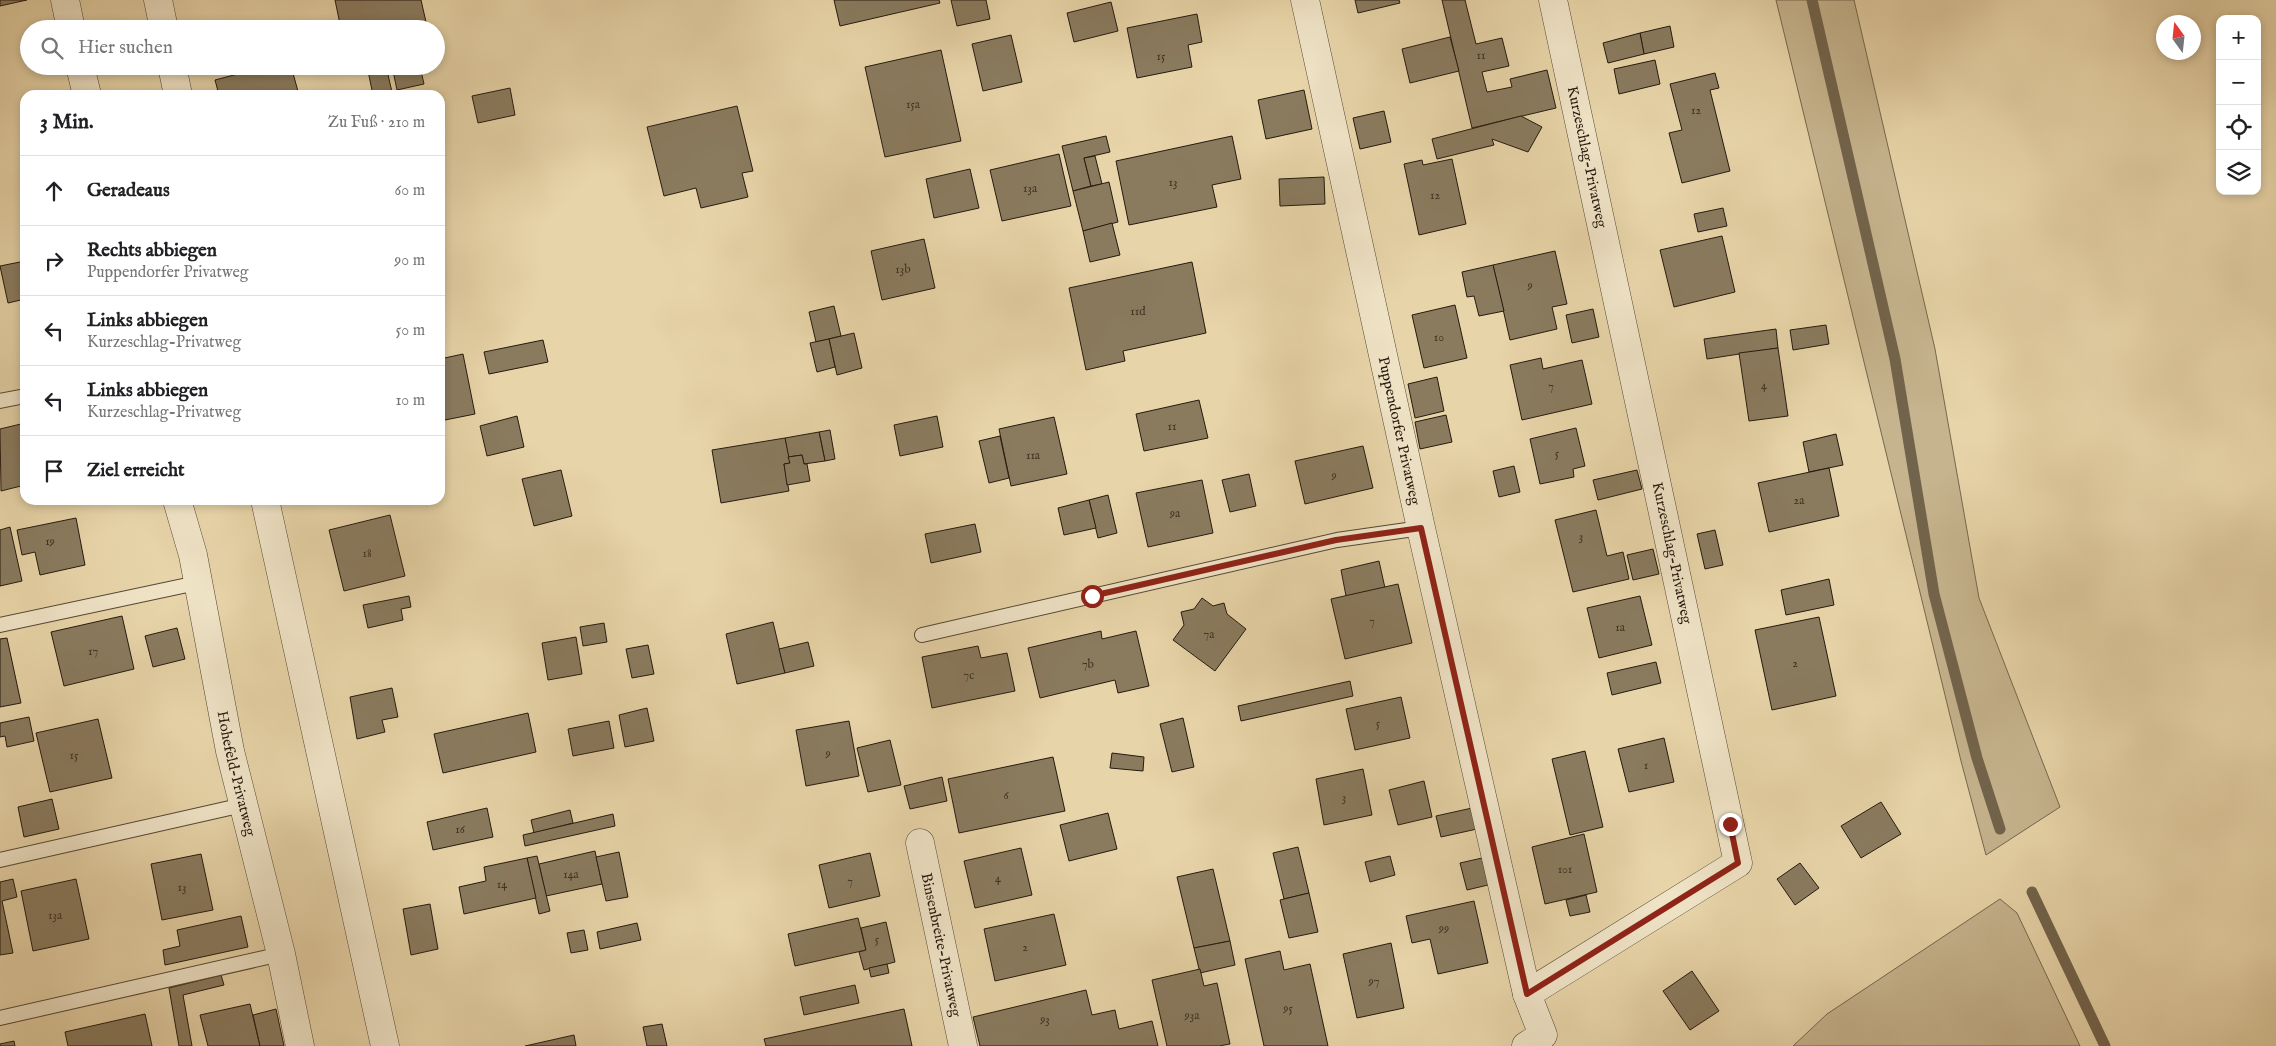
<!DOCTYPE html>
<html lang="de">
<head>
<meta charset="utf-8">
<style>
	:root { --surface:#fff; --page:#f2f2f2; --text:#202124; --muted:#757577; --line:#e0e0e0 }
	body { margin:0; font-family:"IM FELL English",serif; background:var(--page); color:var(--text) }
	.controls { position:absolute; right:15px; top:15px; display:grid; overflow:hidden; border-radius:10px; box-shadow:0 2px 8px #0003 }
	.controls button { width:45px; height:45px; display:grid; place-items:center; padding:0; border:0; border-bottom:1px solid var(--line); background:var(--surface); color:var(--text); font:25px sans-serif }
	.compass { position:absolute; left:2156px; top:15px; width:45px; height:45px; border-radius:50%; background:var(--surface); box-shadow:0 2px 8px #0003; rotate:345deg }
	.stop { position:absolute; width:15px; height:15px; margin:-11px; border:4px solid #8f2418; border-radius:50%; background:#fff }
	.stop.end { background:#8f2418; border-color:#fff; box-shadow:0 1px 5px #0008 }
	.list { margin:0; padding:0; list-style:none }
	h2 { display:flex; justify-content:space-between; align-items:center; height:65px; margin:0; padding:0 20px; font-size:21px }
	h2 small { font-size:16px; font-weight:400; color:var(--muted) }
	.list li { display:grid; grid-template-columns:32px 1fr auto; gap:15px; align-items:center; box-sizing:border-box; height:70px; padding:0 20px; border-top:1px solid var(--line) }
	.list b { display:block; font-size:19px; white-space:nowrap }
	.list p { margin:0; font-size:16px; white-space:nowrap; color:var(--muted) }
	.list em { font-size:16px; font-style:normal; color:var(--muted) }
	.icon { flex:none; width:28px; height:28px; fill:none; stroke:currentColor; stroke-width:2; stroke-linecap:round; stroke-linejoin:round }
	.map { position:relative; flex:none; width:2276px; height:1046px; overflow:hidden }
	.search { position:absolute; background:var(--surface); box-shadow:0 2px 8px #0003; left:20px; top:20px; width:425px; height:55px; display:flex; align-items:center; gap:12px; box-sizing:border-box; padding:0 18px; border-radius:28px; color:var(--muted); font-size:19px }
	.panel { position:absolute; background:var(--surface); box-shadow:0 2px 8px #0003; left:20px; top:90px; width:425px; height:415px; border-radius:15px }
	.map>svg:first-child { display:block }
	.green { fill:#c6b48e; stroke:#76674e }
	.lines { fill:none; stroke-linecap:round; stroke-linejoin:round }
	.stream { stroke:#72644c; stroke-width:11 }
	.building { fill:#8a7b5f; stroke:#251a0f }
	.service-casing { stroke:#564835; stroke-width:16 }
	.minor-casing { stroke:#564835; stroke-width:29 }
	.service { stroke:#efe3c6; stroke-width:14 }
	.minor { stroke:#efe3c6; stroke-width:28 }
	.route { stroke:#8f2418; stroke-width:6 }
	.labels { text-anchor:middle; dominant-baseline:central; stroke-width:4; stroke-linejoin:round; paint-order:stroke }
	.number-label { font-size:12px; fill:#3e3223 }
	.street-label { font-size:15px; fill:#251a0f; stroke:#efe3c6 }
</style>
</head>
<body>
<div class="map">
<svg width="2276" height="1046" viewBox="0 0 2276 1046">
	<rect width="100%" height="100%" fill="#e7d4a8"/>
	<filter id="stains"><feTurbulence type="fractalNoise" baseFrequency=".004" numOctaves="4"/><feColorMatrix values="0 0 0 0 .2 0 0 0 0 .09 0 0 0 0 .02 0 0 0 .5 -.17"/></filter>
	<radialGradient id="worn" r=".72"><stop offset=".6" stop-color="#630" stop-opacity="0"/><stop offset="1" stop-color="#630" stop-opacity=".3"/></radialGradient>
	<g class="green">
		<path d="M1776 0H1854L1935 349 1979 598 2060 807 1986 855 1961 761Z"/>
		<path d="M2000 899 2017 913 2080 1046H1793L1827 1014Z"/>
	</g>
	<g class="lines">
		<g class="stream">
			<path d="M1812 0 1895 359 1934 594 1977 758 2000 829"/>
			<path d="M2032 892 2105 1046"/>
		</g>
	</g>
	<g class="building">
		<path d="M0 0H27L0 6Z"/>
		<path d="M335 0H421L426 22 396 29H341Z"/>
		<path d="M834 0H939L940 3 840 26Z"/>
		<path d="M951 0H986L990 19 957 26Z"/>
		<path d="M1355 0H1399L1400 3 1358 13Z"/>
		<path d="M1442 0H1465L1476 44 1502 38 1509 66 1482 72 1487 92 1512 87 1510 79 1547 70 1556 108 1472 128Z"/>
		<path d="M1111 2 1118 31 1074 42 1067 13Z"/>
		<path d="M1197 14 1202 42 1188 45 1192 67 1137 78 1127 28Z"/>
		<path d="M1670 26 1674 47 1644 54 1640 33Z"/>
		<path d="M1640 33 1644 54 1608 63 1603 43Z"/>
		<path d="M1011 35 1022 82 983 91 972 44Z"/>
		<path d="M1450 37 1459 71 1410 83 1402 49Z"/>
		<path d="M941 50 961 141 885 157 865 67Z"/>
		<path d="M1655 60 1660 84 1619 94 1614 69Z"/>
		<path d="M268 66H291L299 95H219L215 80Z"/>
		<path d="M367 66H386L392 92 373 95Z"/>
		<path d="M392 66H420L424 84 397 90Z"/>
		<path d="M1715 73 1719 88 1710 90 1730 171 1682 183 1669 133 1682 130 1670 84Z"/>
		<path d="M510 88 515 115 478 123 472 96Z"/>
		<path d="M1304 90 1312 129 1266 139 1258 100Z"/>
		<path d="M737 106 753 171 742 173 748 197 701 208 696 188 664 196 647 127Z"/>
		<path d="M1384 111 1391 142 1360 149 1353 118Z"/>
		<path d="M1521 116 1542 127 1528 152 1492 139 1494 145 1437 159 1432 139Z"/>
		<path d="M1106 136 1110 152 1084 158 1091 186 1073 191 1062 146Z"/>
		<path d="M1232 136 1241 179 1212 185 1217 207 1129 225 1116 161Z"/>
		<path d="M1059 154 1071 206 1002 221 990 170Z"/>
		<path d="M1095 156 1102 184 1091 186 1084 158Z"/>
		<path d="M1452 159 1466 224 1419 235 1404 164 1422 160 1423 165Z"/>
		<path d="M970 169 979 208 934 218 926 179Z"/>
		<path d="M1324 177 1325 204 1280 206 1279 179Z"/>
		<path d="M1109 182 1118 222 1083 231 1073 191Z"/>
		<path d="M1723 208 1727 226 1698 232 1694 214Z"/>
		<path d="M1112 223 1120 255 1090 262 1083 231Z"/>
		<path d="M1722 236 1735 292 1674 307 1660 250Z"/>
		<path d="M924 239 935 288 882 300 871 251Z"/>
		<path d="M1555 251 1567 304 1552 307 1557 329 1510 340 1493 265Z"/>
		<path d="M25 261V299L8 303 0 266Z"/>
		<path d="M1192 262 1206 333 1123 351 1125 361 1086 370 1069 288Z"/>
		<path d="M1493 265 1504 311 1479 316 1474 296 1467 297 1462 272Z"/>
		<path d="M1455 305 1467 358 1424 368 1412 315Z"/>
		<path d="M834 306 841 336 816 342 809 312Z"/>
		<path d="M1593 309 1599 337 1572 343 1566 315Z"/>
		<path d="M1826 325 1829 344 1793 350 1790 330Z"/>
		<path d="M1776 329 1778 348 1707 359 1704 339Z"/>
		<path d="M854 333 862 368 837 375 829 339Z"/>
		<path d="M829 339 835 367 817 372 810 343Z"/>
		<path d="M543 340 548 362 489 374 484 352Z"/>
		<path d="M1778 348 1788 416 1749 421 1739 353Z"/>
		<path d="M463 354 475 414 440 421V359Z"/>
		<path d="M1541 358 1543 369 1582 360 1592 404 1522 420 1510 365Z"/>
		<path d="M1437 377 1444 411 1415 418 1408 384Z"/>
		<path d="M1199 400 1208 438 1144 451 1136 414Z"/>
		<path d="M1446 415 1452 442 1420 449 1415 422Z"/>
		<path d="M517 416 524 447 487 456 480 426Z"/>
		<path d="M937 416 943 447 900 456 894 425Z"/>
		<path d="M1054 417 1067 474 1011 486 999 429Z"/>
		<path d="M25 423V485L1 491 0 429Z"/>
		<path d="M1576 428 1585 466 1573 469 1574 477 1540 484 1530 439Z"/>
		<path d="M830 430 835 459 825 461 819 432Z"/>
		<path d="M819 432 825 461 804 464 802 455 788 457 785 438Z"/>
		<path d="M1836 434 1843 465 1809 472 1803 442Z"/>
		<path d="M1000 436 1009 478 989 483 979 441Z"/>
		<path d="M785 438 790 463 784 464 789 491 721 503 712 450Z"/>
		<path d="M1363 446 1373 488 1305 504 1295 461Z"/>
		<path d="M802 455 804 464H807L810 481 787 485 784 464 790 463 788 457Z"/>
		<path d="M1514 466 1520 492 1499 497 1493 471Z"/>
		<path d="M1829 468 1839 516 1769 532 1758 483Z"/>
		<path d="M561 470 572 516 534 526 522 479Z"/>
		<path d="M1637 470 1642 489 1598 500 1593 480Z"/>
		<path d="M1249 474 1256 506 1230 512 1222 480Z"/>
		<path d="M1202 480 1213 533 1148 547 1136 493Z"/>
		<path d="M1108 495 1117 533 1098 538 1089 500Z"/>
		<path d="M1089 500 1096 528 1064 535 1058 508Z"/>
		<path d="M1596 510 1607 556 1623 552 1629 579 1573 592 1555 520Z"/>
		<path d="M390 515 405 576 344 591 329 530Z"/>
		<path d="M76 518 85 565 40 575 35 552 22 555 17 530Z"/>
		<path d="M975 524 981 552 931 563 925 534Z"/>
		<path d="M10 527 22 581 0 586V530Z"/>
		<path d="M1715 530 1723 565 1705 569 1697 534Z"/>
		<path d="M1653 549 1659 574 1633 580 1627 555Z"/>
		<path d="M1379 561 1385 588 1346 596 1341 570Z"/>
		<path d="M1829 579 1834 605 1786 615 1781 590Z"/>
		<path d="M1398 584 1412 643 1345 659 1331 599Z"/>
		<path d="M409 596 411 607 401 609 403 620 368 628 363 605Z"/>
		<path d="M1640 596 1652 645 1599 658 1587 608Z"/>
		<path d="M1202 598 1213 606 1224 603 1227 614 1246 629 1215 671 1173 640 1184 625 1181 612 1194 609Z"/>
		<path d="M122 616 134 669 64 686 51 632Z"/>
		<path d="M1819 617 1836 696 1772 710 1755 630Z"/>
		<path d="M773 622 785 673 737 684 726 634Z"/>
		<path d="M604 623 607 642 583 646 580 627Z"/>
		<path d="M177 628 185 659 153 667 145 636Z"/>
		<path d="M1101 631 1102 639 1136 631 1149 686 1118 693 1115 680 1040 698 1028 648Z"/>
		<path d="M576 637 582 674 548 680 542 643Z"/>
		<path d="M7 638 21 703 0 707V639Z"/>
		<path d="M808 642 814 666 785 673 779 649Z"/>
		<path d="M648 645 654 674 632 678 626 649Z"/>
		<path d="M978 646 981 658 1007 653 1015 691 932 708 922 657Z"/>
		<path d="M1656 662 1661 683 1612 695 1607 673Z"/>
		<path d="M1350 681 1353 696 1241 721 1238 706Z"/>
		<path d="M392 688 398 717 382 720 385 732 357 739 350 697Z"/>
		<path d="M1401 697 1410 738 1355 750 1346 709Z"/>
		<path d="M647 708 654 741 625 747 619 715Z"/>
		<path d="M528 713 536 752 443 773 434 734Z"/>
		<path d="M29 717 34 741 7 747 5 736 0 737V723Z"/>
		<path d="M1183 718 1194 767 1172 772 1160 724Z"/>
		<path d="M98 719 112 778 50 792 36 733Z"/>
		<path d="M609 721 614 748 573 756 568 729Z"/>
		<path d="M849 721 859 776 806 786 796 730Z"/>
		<path d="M1664 738 1674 782 1629 792 1618 749Z"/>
		<path d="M890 740 901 785 868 792 857 748Z"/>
		<path d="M1585 751 1603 827 1570 835 1552 759Z"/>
		<path d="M1112 753 1144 757 1143 771 1110 768Z"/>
		<path d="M1053 757 1065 811 959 833 948 779Z"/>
		<path d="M1363 769 1372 815 1324 825 1316 779Z"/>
		<path d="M942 777 947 801 910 809 904 786Z"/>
		<path d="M1424 781 1432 817 1398 825 1389 790Z"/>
		<path d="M52 799 59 829 24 837 18 807Z"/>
		<path d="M1881 802 1901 834 1861 858 1841 826Z"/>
		<path d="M487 808 493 837 433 850 427 822Z"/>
		<path d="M1472 808 1477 829 1441 837 1436 816Z"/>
		<path d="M570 810 573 823 534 833 531 820Z"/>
		<path d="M1108 813 1117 849 1069 861 1060 825Z"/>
		<path d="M613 814 615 826 525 846 523 835Z"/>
		<path d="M1584 834 1597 892 1545 904 1532 847Z"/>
		<path d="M1298 847 1309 893 1284 899 1273 853Z"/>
		<path d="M1021 848 1032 895 975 908 964 861Z"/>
		<path d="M595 851 602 884 546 896 539 864Z"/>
		<path d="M619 852 628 897 606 901 596 857Z"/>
		<path d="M870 853 880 896 829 908 819 865Z"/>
		<path d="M201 854 213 910 162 920 151 864Z"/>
		<path d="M537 856 550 911 539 914 527 858Z"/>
		<path d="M1390 856 1395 875 1370 882 1365 862Z"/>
		<path d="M527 858 536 898 464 914 459 887 486 881 484 867Z"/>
		<path d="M1482 858 1488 885 1467 890 1460 863Z"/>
		<path d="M1800 863 1819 888 1795 905 1777 879Z"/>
		<path d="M1213 869 1230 941 1194 948 1177 877Z"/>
		<path d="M13 879 17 897 2 901 13 953 0 955V882Z"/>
		<path d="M76 879 89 939 33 951 21 891Z"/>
		<path d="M1309 893 1318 932 1289 938 1280 900Z"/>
		<path d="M1586 895 1590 912 1570 916 1566 900Z"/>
		<path d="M1474 901 1488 963 1438 974 1430 939 1412 943 1406 916Z"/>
		<path d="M430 904 438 949 411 955 403 909Z"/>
		<path d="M1054 914 1066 965 995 981 984 929Z"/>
		<path d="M241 916 248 947 165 965 163 950 180 946 177 930Z"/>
		<path d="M858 918 866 950 795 966 788 934Z"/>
		<path d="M886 922 895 962 864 970 859 952 866 950 861 928Z"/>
		<path d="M637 923 641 940 600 949 597 932Z"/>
		<path d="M584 930 588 950 571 953 567 933Z"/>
		<path d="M1230 941 1235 965 1200 973 1194 948Z"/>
		<path d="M1391 943 1404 1008 1357 1018 1343 954Z"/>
		<path d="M1280 951 1284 970 1310 964 1328 1046H1264L1245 959Z"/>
		<path d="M887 964 889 973 871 977 869 968Z"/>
		<path d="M1200 969 1204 986 1217 983 1230 1044 1219 1046H1167L1152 980Z"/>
		<path d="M1692 971 1719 1011 1690 1030 1663 991Z"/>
		<path d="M221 975 224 985 183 995 192 1046H179L169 988Z"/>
		<path d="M855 985 859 1003 804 1015 800 997Z"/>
		<path d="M1086 990 1092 1015 1115 1010 1119 1029 1152 1021 1158 1046H980L973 1017Z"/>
		<path d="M250 1004 260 1046H208L200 1015Z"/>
		<path d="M276 1009 284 1046H260L253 1015Z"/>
		<path d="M904 1009 912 1046H766L764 1039Z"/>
		<path d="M145 1014 152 1046H68L65 1032Z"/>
		<path d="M662 1024 667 1046H647L643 1027Z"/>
		<path d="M574 1035 576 1046H525Z"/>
		<path d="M14 1041 15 1046H0V1044Z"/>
	</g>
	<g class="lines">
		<defs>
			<g id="service">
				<path d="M0 401 25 396"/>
				<path d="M0 625 197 583"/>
				<path d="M922 635 1337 540 1421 528"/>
				<path d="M0 860 243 805"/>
				<path d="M0 1018 281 954"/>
			</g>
			<g id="minor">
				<path d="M65 0 71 29"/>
				<path d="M158 0 164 29"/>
				<path id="s1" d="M1305 0 1421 528 1527 994 1543 1035 1526 1046"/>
				<path d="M80 66 87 95"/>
				<path d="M172 66 178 95"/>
				<path id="s2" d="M177 500 193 555 230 751 281 954 300 1046"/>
				<path d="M265 500 385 1046"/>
				<path id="s3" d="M920 843 963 1046"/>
				<path d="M1527 994 1738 863 1553 0"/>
			</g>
		</defs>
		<use href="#service" class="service-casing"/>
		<use href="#minor" class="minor-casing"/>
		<use href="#service" class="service"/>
		<use href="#minor" class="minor"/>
	</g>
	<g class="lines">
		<path class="route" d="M1092 596 1336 540 1421 528 1527 994 1738 863 1730 824"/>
	</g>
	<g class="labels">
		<g class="number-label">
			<text x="1481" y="55">11</text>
			<text x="1161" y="56">15</text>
			<text x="913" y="104">15a</text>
			<text x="1696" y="110">12</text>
			<text x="1173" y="182">13</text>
			<text x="1030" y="188">13a</text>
			<text x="1435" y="195">12</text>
			<text x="903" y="269">13b</text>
			<text x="1530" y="285">9</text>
			<text x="1138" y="311">11d</text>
			<text x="1439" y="337">10</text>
			<text x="1764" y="385">4</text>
			<text x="1551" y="386">7</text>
			<text x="1172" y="426">11</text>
			<text x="1557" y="453">5</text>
			<text x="1033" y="455">11a</text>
			<text x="1334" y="475">9</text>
			<text x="1799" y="500">2a</text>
			<text x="1175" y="513">9a</text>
			<text x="1581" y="536">3</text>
			<text x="50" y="541">19</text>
			<text x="367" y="553">18</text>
			<text x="1372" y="621">7</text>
			<text x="1620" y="627">1a</text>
			<text x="1209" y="634">7a</text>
			<text x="93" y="651">17</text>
			<text x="1795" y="663">2</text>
			<text x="1088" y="664">7b</text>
			<text x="969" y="675">7c</text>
			<text x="1378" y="723">5</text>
			<text x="828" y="753">9</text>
			<text x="74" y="755">15</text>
			<text x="1646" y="765">1</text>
			<text x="1006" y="795">6</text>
			<text x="1344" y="797">3</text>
			<text x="460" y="829">16</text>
			<text x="1565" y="869">101</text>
			<text x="571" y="874">14a</text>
			<text x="998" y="878">4</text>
			<text x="850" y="881">7</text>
			<text x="502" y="884">14</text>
			<text x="182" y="887">13</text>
			<text x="55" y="915">13a</text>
			<text x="1444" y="928">99</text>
			<text x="877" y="939">5</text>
			<text x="1025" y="947">2</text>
			<text x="1374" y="981">97</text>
			<text x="1288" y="1008">95</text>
			<text x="1192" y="1015">93a</text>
			<text x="1045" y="1019">93</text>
		</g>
		<g class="street-label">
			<text transform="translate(1587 157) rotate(78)">Kurzeschlag-Privatweg</text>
			<text stroke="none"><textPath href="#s1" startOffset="441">Puppendorfer Privatweg</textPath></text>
			<text transform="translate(1672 553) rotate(78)">Kurzeschlag-Privatweg</text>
			<text stroke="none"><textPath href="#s2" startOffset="280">Hohefeld-Privatweg</textPath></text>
			<text stroke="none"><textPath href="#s3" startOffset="104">Binsenbreite-Privatweg</textPath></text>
		</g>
	</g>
	<rect width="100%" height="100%" filter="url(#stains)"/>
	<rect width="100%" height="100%" fill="url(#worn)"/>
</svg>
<div class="controls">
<button>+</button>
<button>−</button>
<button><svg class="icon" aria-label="locate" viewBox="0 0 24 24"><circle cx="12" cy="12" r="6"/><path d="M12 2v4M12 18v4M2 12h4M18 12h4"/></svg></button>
<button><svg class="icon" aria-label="layers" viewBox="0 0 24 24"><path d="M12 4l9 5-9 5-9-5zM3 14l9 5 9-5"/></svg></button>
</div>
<svg class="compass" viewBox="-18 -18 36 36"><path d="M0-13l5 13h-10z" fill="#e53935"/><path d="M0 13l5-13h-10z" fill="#757577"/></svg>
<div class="stop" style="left:1092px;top:596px"></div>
<div class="stop end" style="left:1730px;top:824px"></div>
<div class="search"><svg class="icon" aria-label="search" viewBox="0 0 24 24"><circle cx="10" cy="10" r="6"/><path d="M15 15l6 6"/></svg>Hier suchen</div>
<section class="panel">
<h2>3 Min.<small>Zu Fuß · 210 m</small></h2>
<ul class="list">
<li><svg class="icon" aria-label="ahead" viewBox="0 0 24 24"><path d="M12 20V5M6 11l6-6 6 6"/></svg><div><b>Geradeaus</b></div><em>60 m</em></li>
<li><svg class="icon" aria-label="right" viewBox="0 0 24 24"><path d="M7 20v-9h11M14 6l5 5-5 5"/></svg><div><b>Rechts abbiegen</b><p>Puppendorfer Privatweg</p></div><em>90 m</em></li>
<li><svg class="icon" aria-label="left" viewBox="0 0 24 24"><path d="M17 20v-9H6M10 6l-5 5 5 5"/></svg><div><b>Links abbiegen</b><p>Kurzeschlag-Privatweg</p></div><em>50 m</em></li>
<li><svg class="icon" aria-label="left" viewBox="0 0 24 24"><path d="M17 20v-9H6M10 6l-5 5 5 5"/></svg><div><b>Links abbiegen</b><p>Kurzeschlag-Privatweg</p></div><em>10 m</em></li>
<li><svg class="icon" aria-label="arrive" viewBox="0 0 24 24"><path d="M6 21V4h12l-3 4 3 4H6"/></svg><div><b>Ziel erreicht</b></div></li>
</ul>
</section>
</div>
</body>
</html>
